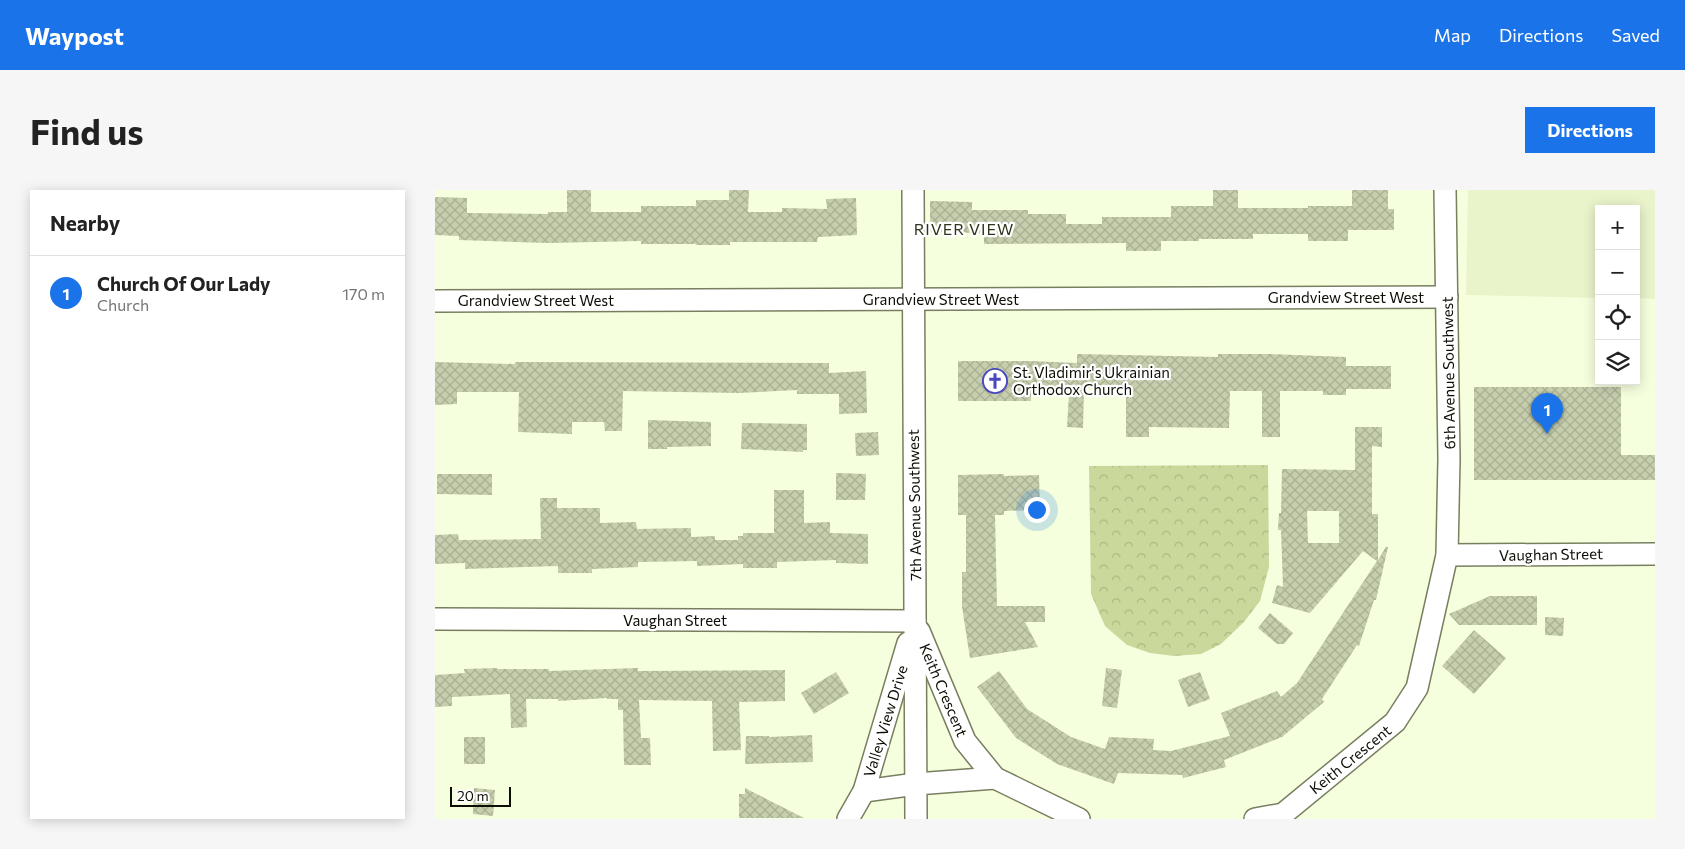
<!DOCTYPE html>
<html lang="en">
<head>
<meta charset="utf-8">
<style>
	:root { --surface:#fff; --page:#f6f6f6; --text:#222; --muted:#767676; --line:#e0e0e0; --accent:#1a73e8 }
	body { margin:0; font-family:Commissioner,sans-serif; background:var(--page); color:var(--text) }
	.controls { position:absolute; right:15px; top:15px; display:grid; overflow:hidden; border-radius:0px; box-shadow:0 2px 12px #0003 }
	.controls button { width:45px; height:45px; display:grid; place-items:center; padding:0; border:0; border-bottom:1px solid var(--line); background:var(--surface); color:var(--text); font:25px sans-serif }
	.scale { position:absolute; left:15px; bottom:12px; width:61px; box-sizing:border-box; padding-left:5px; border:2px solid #0c0e04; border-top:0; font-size:14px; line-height:18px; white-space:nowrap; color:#0c0e04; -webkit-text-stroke:4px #fff; paint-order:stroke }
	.you { position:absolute; left:601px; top:319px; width:18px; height:18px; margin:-12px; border:4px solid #fff; border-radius:50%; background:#1a73e8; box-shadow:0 0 0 8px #1a73e833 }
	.badge { display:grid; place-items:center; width:32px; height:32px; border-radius:50%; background:var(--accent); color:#fff; font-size:16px; font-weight:700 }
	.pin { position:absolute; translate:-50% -41px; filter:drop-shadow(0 1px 2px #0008) }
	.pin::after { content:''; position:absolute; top:26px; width:18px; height:15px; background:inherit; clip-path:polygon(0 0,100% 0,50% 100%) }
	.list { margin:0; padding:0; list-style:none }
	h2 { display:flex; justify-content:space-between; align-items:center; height:65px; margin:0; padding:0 20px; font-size:21px }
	h2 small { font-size:16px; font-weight:400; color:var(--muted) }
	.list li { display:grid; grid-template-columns:32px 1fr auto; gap:15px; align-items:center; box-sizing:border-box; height:75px; padding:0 20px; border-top:1px solid var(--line) }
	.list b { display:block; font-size:19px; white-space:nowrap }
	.list p { margin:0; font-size:16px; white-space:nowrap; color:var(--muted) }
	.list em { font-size:16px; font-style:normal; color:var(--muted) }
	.icon { flex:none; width:28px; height:28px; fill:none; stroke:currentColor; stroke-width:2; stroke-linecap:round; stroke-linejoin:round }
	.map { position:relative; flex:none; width:1220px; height:629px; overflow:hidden; border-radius:0px }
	header { display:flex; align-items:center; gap:30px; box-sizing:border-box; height:70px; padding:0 25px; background:var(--accent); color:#fff }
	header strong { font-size:24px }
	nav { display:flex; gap:28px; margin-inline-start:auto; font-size:18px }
	.intro { display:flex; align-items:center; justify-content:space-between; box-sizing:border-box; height:120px; padding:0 30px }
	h1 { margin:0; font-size:35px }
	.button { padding:12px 22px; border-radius:0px; background:var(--accent); color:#fff; font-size:18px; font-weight:700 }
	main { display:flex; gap:30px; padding:0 30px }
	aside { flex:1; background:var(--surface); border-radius:0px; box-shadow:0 2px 12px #0003 }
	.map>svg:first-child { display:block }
	.built { fill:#eaf4cb }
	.park { fill:url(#park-crowns) }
	.building { fill:url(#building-cross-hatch); fill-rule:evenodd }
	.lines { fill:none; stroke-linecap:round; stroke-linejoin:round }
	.minor-casing { stroke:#787f61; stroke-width:24 }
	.minor { stroke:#fff; stroke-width:21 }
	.labels { text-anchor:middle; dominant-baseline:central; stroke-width:4.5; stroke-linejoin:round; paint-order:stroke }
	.street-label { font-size:15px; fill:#0c0e04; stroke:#fff }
	.poi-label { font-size:15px; fill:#0c0e04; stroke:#fff; text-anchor:start }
	.neighbourhood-label { font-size:16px; letter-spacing:1px; fill:#30351a; stroke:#fff }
</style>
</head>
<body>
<header>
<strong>Waypost</strong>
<nav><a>Map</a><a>Directions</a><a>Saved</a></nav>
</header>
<div class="intro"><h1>Find us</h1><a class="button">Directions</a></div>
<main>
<aside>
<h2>Nearby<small></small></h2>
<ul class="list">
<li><span class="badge">1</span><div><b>Church Of Our Lady</b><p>Church</p></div><em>170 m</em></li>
</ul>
</aside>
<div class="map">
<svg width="1220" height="629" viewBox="0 0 1220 629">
	<defs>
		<pattern id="park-crowns" width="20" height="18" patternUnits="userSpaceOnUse" patternTransform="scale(1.25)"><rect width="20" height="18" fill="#cad89b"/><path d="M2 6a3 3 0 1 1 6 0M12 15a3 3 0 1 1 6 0" fill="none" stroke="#acb884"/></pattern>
		<pattern id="building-cross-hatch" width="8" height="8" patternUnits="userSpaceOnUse" patternTransform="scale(1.25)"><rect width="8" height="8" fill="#c6ceae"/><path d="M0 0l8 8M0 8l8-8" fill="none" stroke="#a9b094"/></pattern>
	</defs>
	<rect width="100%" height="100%" fill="#f6ffdd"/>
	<path class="built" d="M1033 0H1220V109L1201 108V19H1164V108L1031 105Z"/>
	<path class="park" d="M833 275 834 377 825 411 809 432 786 454 766 464 739 466 715 463 692 455 670 436 656 404 654 276Z"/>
	<g class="building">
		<path d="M132 0H156V22H206V16H261V10H294V0H314L313 22H347V18L392 19 391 9 421 8 422 45 383 47 382 52H295V55H261V54H206V51L113 53 24 50V46L0 45V7L32 8V23L113 24V22H132Z"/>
		<path d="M778 0H803V18H873V16H917V0H953V19H959V40H913V51H873V44H818V49H764V51H726V61H691V53L549 54V43L495 42V11L537 12V20H593V24H631V34H667V27H736V16H778Z"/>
		<path d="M642 164 783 167V164H835L911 167V176H956V199H911V205H888V201H845V247H827V201H795L794 238 714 237V247H691V199L649 198 648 238 632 237 634 204 596 203V211H523V171H596L642 173Z"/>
		<path d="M0 172 80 174V172L394 173V183L431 181 432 223 404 224V204H362V200L304 203 188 201 187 241H170L169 232H137V244L83 242 84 202H22V214L0 215Z"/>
		<path d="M1039 197H1186V265H1220V290H1039Z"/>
		<path d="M213 230 276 232V256L232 257V259H213Z"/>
		<path d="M307 233 372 234V260H368V262L306 259Z"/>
		<path d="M920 237H947V257L937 256V324H943V370L951 357H953L941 410H939L924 456 922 455 887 509 889 512 847 547 789 570 791 577 748 588 747 585 683 583 679 594 622 574 581 548 542 497 564 481 592 519 636 547 670 559 674 547 719 549 718 560 736 561 795 546 786 523 842 501 846 507 862 493 942 371 928 361 875 423 837 413 842 395 848 397 846 340H843L844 323H846L847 279 920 280ZM872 321H904V353H873Z"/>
		<path d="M443 242 444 265 421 266 420 243Z"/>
		<path d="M401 283 431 284 430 310H401Z"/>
		<path d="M2 284H57V305L2 304Z"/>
		<path d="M569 284V286L604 285 605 320 569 321V325H560L562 416H610V432H590L603 457 535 468 527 417V382H531V325H523V285Z"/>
		<path d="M339 300H369V333L395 332V343L433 344V374L401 373V370L342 372V378H308V374L262 376V371L203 372V377L157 379V383H123V376L30 379V373L0 374V345L23 344 24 350 106 349 105 308H122V318H165V333L201 332 202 339 256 338V347L280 346V350H303V346H308V343H339Z"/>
		<path d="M1055 406H1102V435H1024L1014 424Z"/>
		<path d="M835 423 858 443 849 454H842L823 438Z"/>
		<path d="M1110 427 1129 428 1128 446 1110 445Z"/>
		<path d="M1039 440 1071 468 1039 504 1007 476Z"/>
		<path d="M62 478V479H114V481L203 478V481L350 480V511L304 512 306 560 278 561 277 511 204 510 206 548H215L216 575H189L188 520H183V509H172V508L123 511V509H91L92 537 76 538 75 504 17 507V516L0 517V485L30 483 29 479Z"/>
		<path d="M671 478 687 480 682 518 667 516Z"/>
		<path d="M401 482 414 503 379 524 366 503Z"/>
		<path d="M765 482 775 509 753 517 743 490Z"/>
		<path d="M377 545 378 572 310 574 311 546H334V547Z"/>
		<rect x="29" y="547" width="21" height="27"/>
		<path d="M39 598 60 600 58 626 38 624Z"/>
		<path d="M310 598 369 628H304V604H310Z"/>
	</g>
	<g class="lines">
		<defs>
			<g id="minor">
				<path d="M478 0 481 629"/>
				<path d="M0 111 1012 107"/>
				<path d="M1012 365 1220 364"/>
				<path d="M0 429 480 431"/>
				<path d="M484 441 530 551 560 588 644 629"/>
				<path d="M429 601 481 594 560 588"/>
				<path d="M413 629 429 601 473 453"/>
				<path d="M820 629 848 624 960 532 982 498 1012 365 1014 269 1010 0"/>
			</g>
		</defs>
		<use href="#minor" class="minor-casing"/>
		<use href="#minor" class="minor"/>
	</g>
	<defs>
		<symbol id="church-ring" viewBox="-11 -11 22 22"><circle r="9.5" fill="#fff" stroke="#4b48be" stroke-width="1.5"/><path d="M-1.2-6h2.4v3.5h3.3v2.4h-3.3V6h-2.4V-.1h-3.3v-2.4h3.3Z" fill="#4b48be"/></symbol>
	</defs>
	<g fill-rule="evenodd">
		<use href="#church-ring" x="546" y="177" width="28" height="28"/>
	</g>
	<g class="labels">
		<g class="street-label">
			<text x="911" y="107">Grandview Street West</text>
			<text x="506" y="109">Grandview Street West</text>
			<text x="101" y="110">Grandview Street West</text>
			<text transform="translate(1013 183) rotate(-91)">6th Avenue Southwest</text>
			<text transform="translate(479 315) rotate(-91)">7th Avenue Southwest</text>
			<text transform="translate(1116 364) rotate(-1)">Vaughan Street</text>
			<text x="240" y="430">Vaughan Street</text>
			<text transform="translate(509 500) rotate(67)">Keith Crescent</text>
			<text transform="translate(450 531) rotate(-73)">Valley View Drive</text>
			<text transform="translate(915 569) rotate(-39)">Keith Crescent</text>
		</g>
		<g class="poi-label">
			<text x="578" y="182">St. Vladimir's Ukrainian<tspan x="578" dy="17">Orthodox Church</tspan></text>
		</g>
		<g class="neighbourhood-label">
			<text x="529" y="38">RIVER VIEW</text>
		</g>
	</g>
</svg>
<div class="controls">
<button>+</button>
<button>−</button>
<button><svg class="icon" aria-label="locate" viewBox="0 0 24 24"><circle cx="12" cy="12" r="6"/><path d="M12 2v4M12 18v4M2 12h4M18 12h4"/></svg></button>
<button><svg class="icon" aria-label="layers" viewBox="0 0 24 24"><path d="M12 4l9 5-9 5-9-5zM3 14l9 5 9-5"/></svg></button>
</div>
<div class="scale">20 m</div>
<div class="you"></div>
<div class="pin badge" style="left:1112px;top:244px">1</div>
</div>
</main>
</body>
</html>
